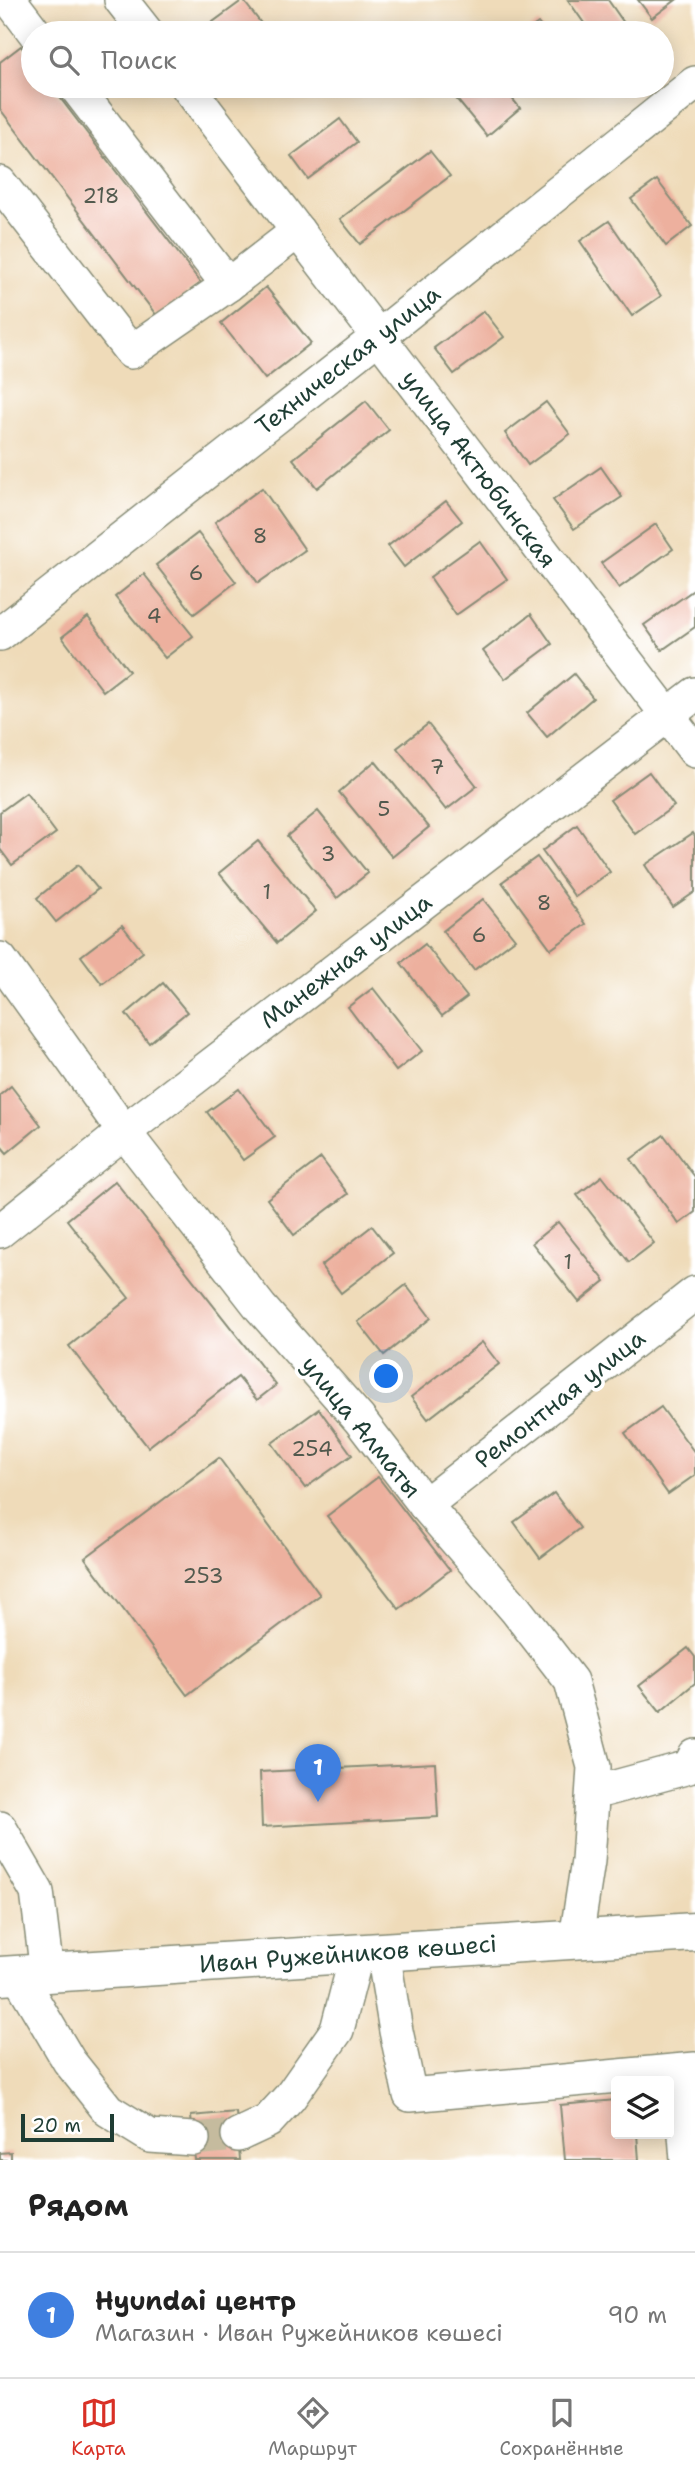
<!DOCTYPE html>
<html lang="ru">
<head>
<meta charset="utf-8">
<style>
	:root { --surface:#fff; --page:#f6f6f6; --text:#222; --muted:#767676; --line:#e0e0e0; --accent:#d93025 }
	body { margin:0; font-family:"Shantell Sans",sans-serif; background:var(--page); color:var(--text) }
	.controls { position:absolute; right:21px; bottom:21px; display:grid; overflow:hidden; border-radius:7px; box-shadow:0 4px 18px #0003 }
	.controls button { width:63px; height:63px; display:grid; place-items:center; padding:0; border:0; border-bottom:2px solid var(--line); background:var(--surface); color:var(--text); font:35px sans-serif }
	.scale { position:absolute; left:21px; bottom:18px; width:93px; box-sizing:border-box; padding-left:7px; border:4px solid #1f3d34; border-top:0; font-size:19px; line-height:24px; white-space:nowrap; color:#1f3d34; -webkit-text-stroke:5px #fff; paint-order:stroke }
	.you { position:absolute; left:387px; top:1377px; width:24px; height:24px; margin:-18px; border:5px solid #fff; border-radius:50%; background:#1a73e8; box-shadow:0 0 0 10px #1a73e833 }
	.badge { display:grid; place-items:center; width:46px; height:46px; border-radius:50%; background:var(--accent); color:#fff; font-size:23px; font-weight:700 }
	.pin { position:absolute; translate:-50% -58px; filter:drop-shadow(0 2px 4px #0008) }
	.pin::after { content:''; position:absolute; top:37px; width:24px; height:21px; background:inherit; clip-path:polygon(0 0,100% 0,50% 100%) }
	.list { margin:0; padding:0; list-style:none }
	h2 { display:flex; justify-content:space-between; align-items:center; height:91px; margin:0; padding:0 28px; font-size:30px }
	h2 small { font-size:23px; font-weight:400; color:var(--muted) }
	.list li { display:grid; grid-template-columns:46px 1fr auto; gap:21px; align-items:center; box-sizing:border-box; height:126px; padding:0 28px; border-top:2px solid var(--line) }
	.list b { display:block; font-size:26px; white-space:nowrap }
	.list p { margin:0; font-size:23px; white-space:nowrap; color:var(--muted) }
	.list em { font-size:23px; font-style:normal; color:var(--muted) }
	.icon { flex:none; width:38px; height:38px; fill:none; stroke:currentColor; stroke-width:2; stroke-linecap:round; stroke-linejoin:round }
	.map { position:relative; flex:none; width:695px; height:2160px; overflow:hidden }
	.search { position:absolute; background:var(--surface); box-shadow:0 4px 18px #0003; left:21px; right:21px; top:21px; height:77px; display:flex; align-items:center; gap:18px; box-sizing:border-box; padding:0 24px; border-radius:38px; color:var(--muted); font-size:26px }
	.sheet { height:217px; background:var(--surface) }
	nav { display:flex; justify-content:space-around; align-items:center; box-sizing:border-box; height:98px; border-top:2px solid var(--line); background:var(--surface); font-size:19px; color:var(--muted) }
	nav a { display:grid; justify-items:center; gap:4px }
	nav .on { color:var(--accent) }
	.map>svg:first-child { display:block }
	.building { fill:#edb09e }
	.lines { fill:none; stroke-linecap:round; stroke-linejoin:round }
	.minor-tunnel { stroke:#c5bb9e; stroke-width:33; stroke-dasharray:33 17; stroke-linecap:butt }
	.minor-casing { stroke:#878c76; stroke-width:36 }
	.major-casing { stroke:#878c76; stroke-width:41 }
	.minor { stroke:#fff; stroke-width:33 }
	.major { stroke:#fff; stroke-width:38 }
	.labels { text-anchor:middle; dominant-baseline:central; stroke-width:7; stroke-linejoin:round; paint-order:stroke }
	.number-label { font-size:21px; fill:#525a4e }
	.street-label { font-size:24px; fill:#1f3d34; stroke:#fff }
</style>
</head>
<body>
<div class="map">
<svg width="695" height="2160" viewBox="0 0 695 2160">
	<rect width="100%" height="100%" fill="#fff"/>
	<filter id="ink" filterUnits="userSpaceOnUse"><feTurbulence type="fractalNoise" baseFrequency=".0143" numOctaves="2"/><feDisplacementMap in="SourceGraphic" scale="14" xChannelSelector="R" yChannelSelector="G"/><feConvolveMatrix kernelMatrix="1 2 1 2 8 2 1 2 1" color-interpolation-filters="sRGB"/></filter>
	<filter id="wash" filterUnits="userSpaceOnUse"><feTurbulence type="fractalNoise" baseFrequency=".00686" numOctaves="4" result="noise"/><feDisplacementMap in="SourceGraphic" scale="28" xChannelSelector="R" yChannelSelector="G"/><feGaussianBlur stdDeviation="1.57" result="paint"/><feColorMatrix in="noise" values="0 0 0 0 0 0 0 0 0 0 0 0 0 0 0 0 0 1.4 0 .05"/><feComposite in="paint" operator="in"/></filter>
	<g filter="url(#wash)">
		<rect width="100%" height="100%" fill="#efdbb9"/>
		<g id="blocks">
			<g class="building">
				<path d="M243 0 263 26 253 33H204L202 30Z"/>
				<path d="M568 0H608L631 33H591Z"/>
				<path d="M638 0H676L652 18Z"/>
				<path d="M538 23 546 33H524Z"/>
				<path d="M21 46 33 62V86H51L201 283 157 316 0 109V62Z"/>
				<path d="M465 86H502L520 108 487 136 454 96Z"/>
				<path d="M340 119 357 142 308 179 291 156Z"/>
				<path d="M430 151 450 176 360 244 340 219Z"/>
				<path d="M657 180 692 226 666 246 631 199Z"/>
				<path d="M609 221 661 296 632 316 580 241Z"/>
				<path d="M266 287 311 343 265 379 221 323Z"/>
				<path d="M484 311 504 337 454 374 434 348Z"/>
				<path d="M366 401 389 430 317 488 293 459Z"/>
				<path d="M546 402 570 434 528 465 505 433Z"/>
				<path d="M601 467 622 497 574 529 553 500Z"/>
				<path d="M262 488 305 550 258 583 215 522Z"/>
				<path d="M446 501 462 521 404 567 388 546Z"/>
				<path d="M656 524 673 549 619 588 601 563Z"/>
				<path d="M198 533 236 582 194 614 156 565Z"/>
				<path d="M480 541 507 579 456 615 430 577Z"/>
				<path d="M144 574 193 636 165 658 115 597Z"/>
				<path d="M695 589V627L662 650 644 625Z"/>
				<path d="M531 614 552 644 505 679 483 651Z"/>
				<path d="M88 617 129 671 103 691 62 637Z"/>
				<path d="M574 674 593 698 547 737 527 713Z"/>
				<path d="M428 724 477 786 446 810 397 748Z"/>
				<path d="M375 761 429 827 392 857 339 792Z"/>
				<path d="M649 772 674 806 635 834 610 800Z"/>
				<path d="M26 793 56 833 12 865 0 849V812Z"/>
				<path d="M318 811 368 873 337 898 287 836Z"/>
				<path d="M577 825 610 872 575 897 542 851Z"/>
				<path d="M693 833 695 836V892L673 907 645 865Z"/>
				<path d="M258 841 316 911 277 943 219 873Z"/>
				<path d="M537 857 586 924 551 949 502 882Z"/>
				<path d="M78 865 98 889 56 922 37 898Z"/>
				<path d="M483 899 515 939 474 970 443 931Z"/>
				<path d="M122 925 143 952 102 984 81 956Z"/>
				<path d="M425 944 467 997 442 1016 401 963Z"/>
				<path d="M163 983 187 1012 149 1043 126 1014Z"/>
				<path d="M373 988 422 1051 396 1071 348 1007Z"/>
				<path d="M11 1086 41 1125 7 1153 0 1145V1095Z"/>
				<path d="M239 1089 275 1137 243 1160 207 1112Z"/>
				<path d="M664 1135 695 1177V1212L679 1224 631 1159Z"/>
				<path d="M321 1158 348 1194 294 1235 267 1199Z"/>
				<path d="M602 1176 654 1243 629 1262 577 1195Z"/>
				<path d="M115 1181 276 1385 257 1400 238 1377 148 1447 69 1346 129 1298 67 1220Z"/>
				<path d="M558 1222 605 1281 579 1302 532 1243Z"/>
				<path d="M372 1226 393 1253 341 1293 321 1266Z"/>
				<path d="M406 1285 431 1318 384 1355 358 1322Z"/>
				<path d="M482 1342 499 1364 428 1419 411 1397Z"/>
				<path d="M661 1407 695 1453V1475L668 1494 625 1433Z"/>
				<path d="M319 1409 352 1455 305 1488 272 1443Z"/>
				<path d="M219 1458 320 1595 187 1695 85 1558Z"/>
				<path d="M378 1477 450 1570 399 1609 327 1516Z"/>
				<path d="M554 1493 580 1528 540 1558 514 1522Z"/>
				<path d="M688 1648 695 1657V1683L660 1712 639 1686Z"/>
				<path d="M435 1763 438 1817 262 1827 260 1772Z"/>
				<path d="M616 2100V2134H637L639 2160H565L560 2105Z"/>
				<path d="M236 2112 240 2160H195L191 2116Z"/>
				<path d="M11 2152V2160H0V2153Z"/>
			</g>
		</g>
	</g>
	<g filter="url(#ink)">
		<use href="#blocks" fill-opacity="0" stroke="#878c76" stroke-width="2"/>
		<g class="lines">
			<path class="minor-tunnel" d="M193 2139 238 2135"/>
			<defs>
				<g id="minor">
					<path d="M10 0 35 33"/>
					<path d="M121 0 147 33"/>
					<path d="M75 86 228 285"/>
					<path d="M187 86 695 751"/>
					<path d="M0 183 131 352 228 285 298 231"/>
					<path d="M0 634 378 337 695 83"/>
					<path d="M0 959 124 1132 261 1308 359 1419 425 1505 516 1610 571 1681 594 1767 588 1861 576 1939"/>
					<path d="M0 1231 124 1132 695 694"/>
					<path d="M425 1505 695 1293"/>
					<path d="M593 1793 689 1767 695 1756"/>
					<path d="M0 1828 37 1892 47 1973"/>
					<path d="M383 1952 396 2031 410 2095 695 2069"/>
					<path d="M18 1975 69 2061 108 2110 150 2136 193 2139"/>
					<path d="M680 2071 687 2160"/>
					<path d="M238 2135 268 2121 290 2097 337 2030 357 1953"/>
				</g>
				<path id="major" d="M0 1976 695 1932"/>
			</defs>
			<use href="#minor" class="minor-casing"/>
			<use href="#major" class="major-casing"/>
			<use href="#minor" class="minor"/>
			<use href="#major" class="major"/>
		</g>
	</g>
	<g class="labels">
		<g class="number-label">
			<text x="101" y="196">218</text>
			<text x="260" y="536">8</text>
			<text x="196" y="573">6</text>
			<text x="154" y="616">4</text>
			<text x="437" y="767">7</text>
			<text x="384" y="809">5</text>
			<text x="328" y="854">3</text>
			<text x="267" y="892">1</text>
			<text x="544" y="903">8</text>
			<text x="479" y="935">6</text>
			<text x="568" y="1262">1</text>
			<text x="312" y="1449">254</text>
			<text x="203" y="1576">253</text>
		</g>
		<g class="street-label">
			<text transform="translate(348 360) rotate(-38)">Техническая улица</text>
			<text transform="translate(479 469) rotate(53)">улица Актюбинская</text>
			<text transform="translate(346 961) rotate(-37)">Манежная улица</text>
			<text transform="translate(560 1399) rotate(-38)">Ремонтная улица</text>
			<text transform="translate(361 1427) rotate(51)">улица Алматы</text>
			<text transform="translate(348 1954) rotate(-4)">Иван Ружейников көшесі</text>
		</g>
	</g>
</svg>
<div class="controls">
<button><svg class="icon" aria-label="layers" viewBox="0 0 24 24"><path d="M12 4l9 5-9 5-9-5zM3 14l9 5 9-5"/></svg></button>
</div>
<div class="scale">20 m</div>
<div class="you"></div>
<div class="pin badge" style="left:318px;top:1802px;background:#3f7fe0">1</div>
<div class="search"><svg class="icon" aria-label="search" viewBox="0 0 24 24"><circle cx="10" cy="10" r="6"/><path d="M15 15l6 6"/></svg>Поиск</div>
</div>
<section class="sheet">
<h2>Рядом<small></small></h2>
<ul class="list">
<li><span class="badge" style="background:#3f7fe0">1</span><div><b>Hyundai центр</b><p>Магазин · Иван Ружейников көшесі</p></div><em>90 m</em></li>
</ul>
</section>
<nav>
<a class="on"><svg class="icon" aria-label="map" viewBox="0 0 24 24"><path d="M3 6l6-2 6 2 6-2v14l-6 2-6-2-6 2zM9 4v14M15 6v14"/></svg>Карта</a>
<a><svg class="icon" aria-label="directions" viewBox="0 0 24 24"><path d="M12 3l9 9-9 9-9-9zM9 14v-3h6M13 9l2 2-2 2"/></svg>Маршрут</a>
<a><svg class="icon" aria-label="saved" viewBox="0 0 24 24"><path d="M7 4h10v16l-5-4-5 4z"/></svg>Сохранённые</a>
</nav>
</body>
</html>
